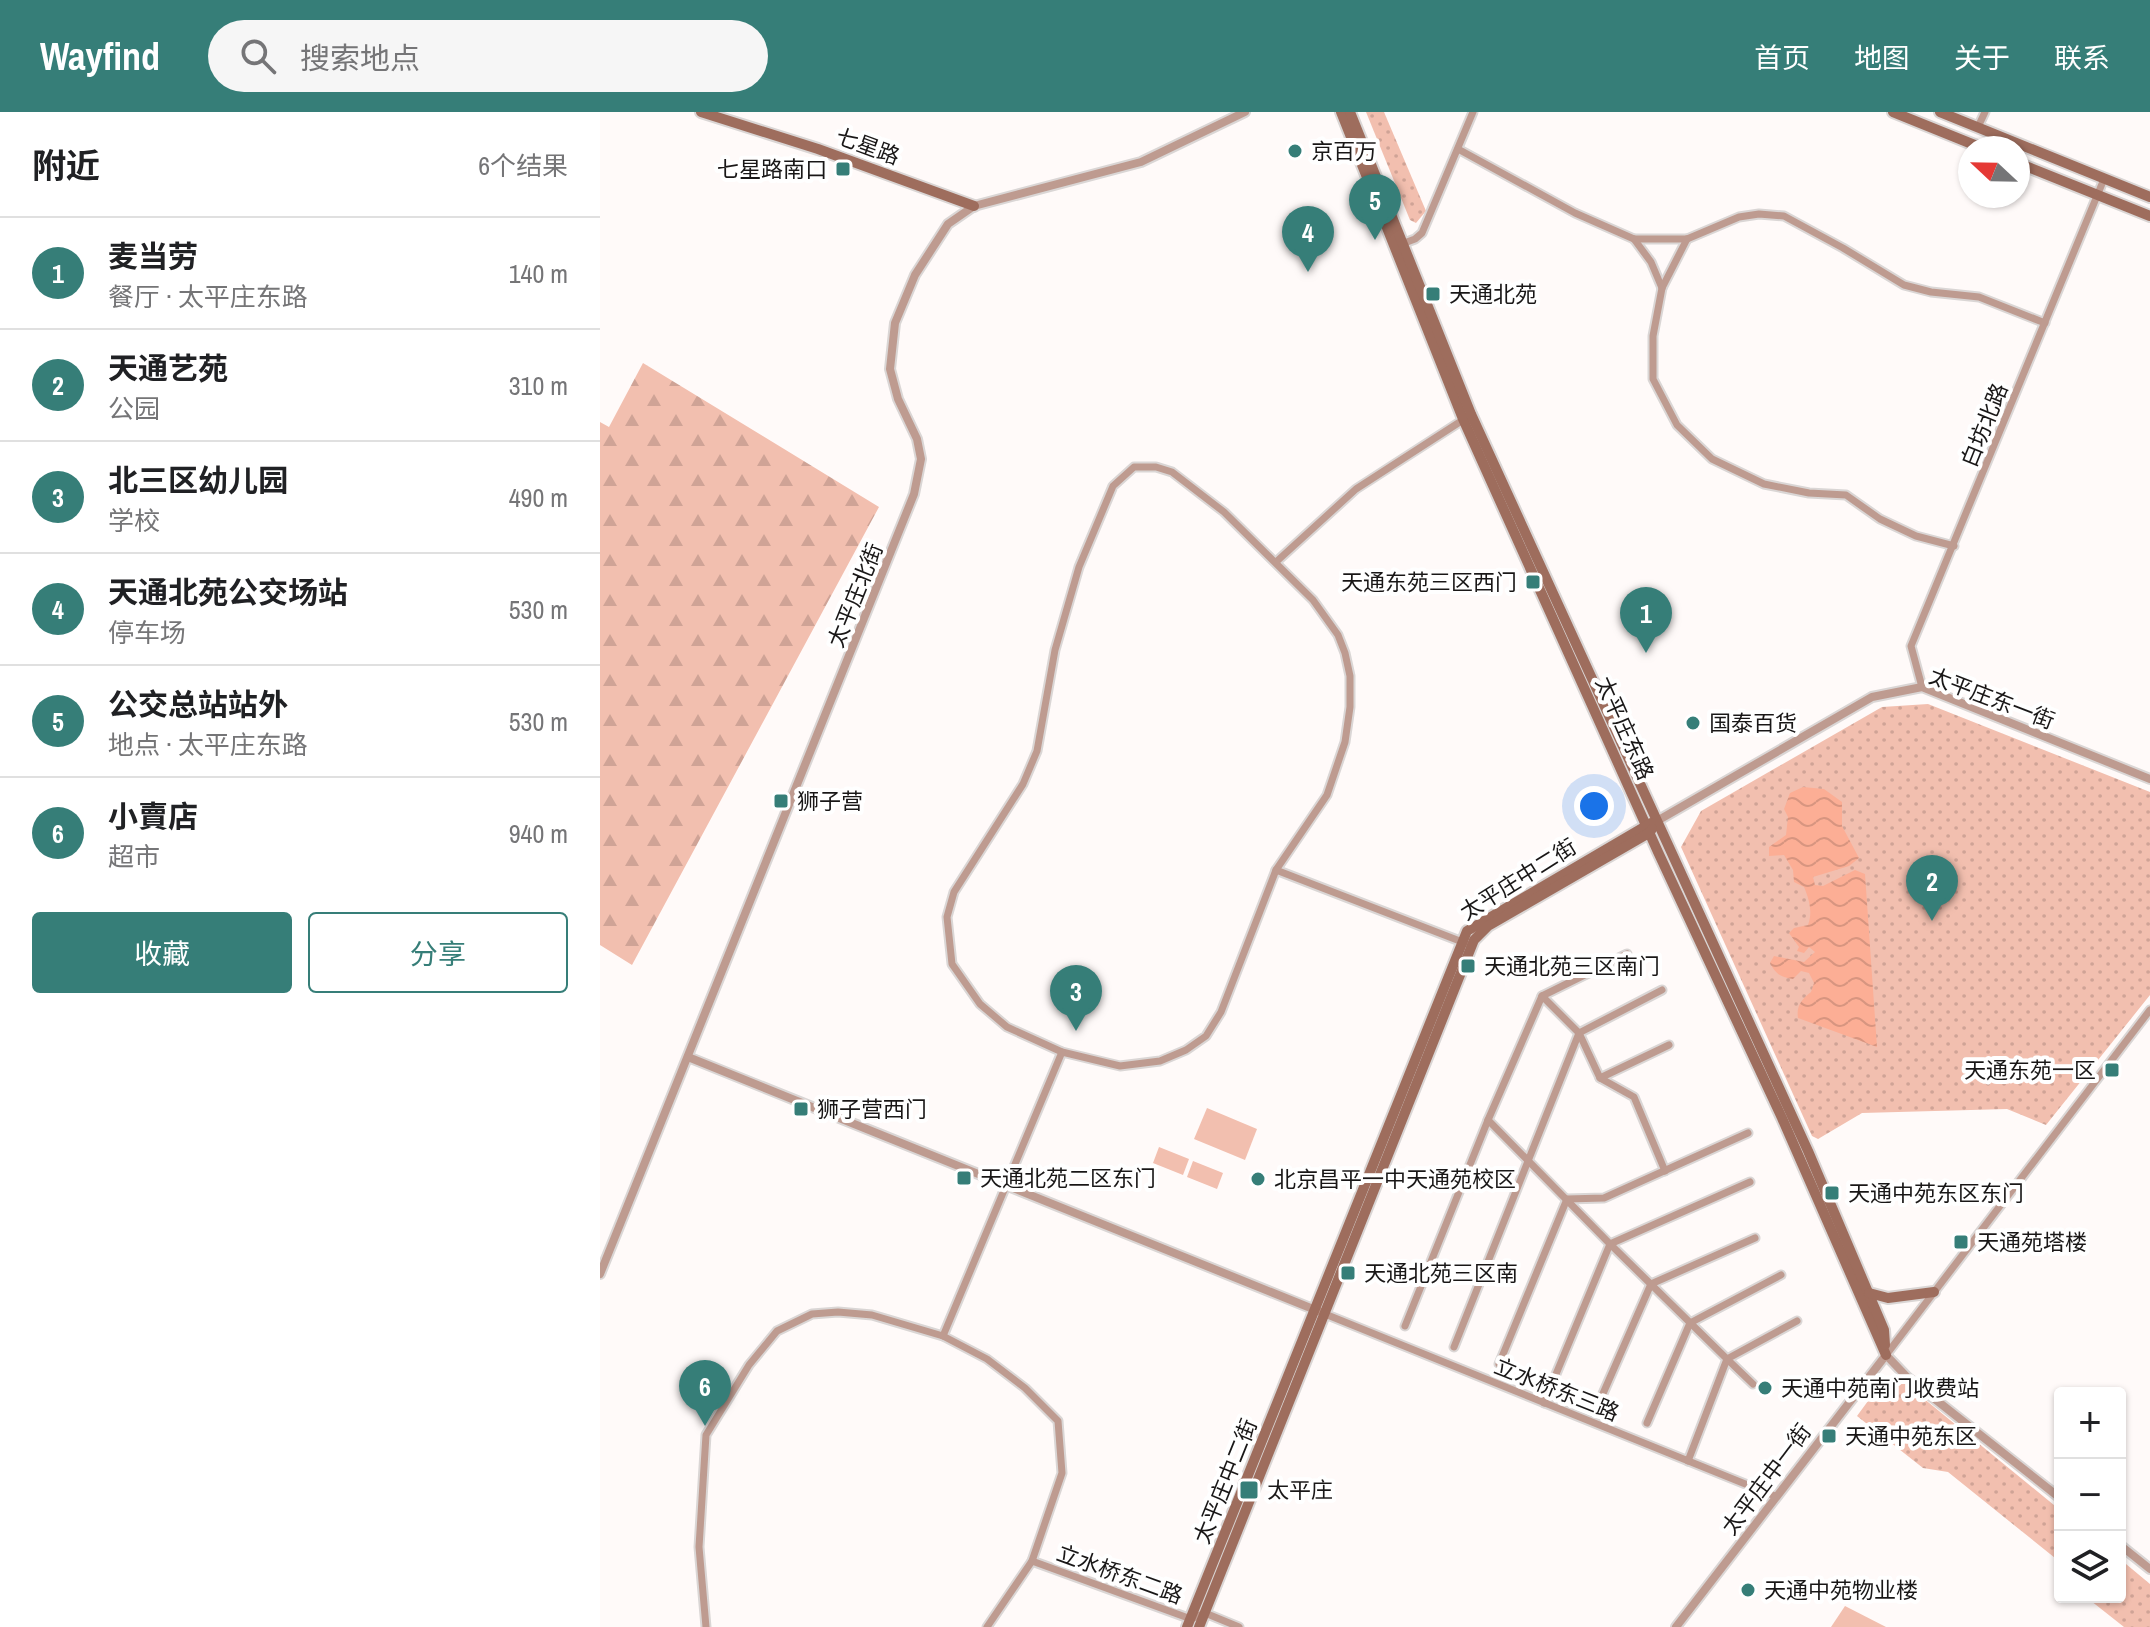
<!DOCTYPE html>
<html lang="zh">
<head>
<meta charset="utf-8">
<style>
	:root { --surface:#fff; --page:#f6f6f6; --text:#202124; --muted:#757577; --line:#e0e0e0; --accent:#367e78 }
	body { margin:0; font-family:"Archivo Narrow","Noto Sans SC",sans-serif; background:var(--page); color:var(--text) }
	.controls { position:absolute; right:24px; bottom:24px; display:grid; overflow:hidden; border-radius:8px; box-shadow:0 2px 6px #0004 }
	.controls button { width:72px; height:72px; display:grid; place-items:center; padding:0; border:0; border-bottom:2px solid var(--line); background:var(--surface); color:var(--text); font:40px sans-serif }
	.compass { position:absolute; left:1358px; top:24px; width:72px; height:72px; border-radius:50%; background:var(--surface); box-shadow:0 2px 6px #0004; rotate:292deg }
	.you { position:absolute; left:994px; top:694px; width:28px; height:28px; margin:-20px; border:6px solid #fff; border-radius:50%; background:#1a73e8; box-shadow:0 0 0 12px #1a73e833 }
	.badge { display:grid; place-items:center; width:52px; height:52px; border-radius:50%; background:var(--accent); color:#fff; font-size:26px; font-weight:700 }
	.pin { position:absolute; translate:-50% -66px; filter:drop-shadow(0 2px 4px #0008) }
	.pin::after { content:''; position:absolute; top:42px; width:28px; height:24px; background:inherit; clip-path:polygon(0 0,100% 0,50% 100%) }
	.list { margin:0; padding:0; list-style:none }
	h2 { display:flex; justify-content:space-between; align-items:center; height:104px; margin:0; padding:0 32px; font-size:34px }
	h2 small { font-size:26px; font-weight:400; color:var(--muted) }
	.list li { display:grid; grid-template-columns:52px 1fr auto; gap:24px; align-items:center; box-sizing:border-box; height:112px; padding:0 32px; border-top:2px solid var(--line) }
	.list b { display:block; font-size:30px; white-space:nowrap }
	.list p { margin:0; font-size:26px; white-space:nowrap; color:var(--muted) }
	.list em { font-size:26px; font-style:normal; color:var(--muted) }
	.actions { display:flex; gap:16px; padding:24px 32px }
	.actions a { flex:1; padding:18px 0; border:2px solid var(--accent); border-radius:8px; text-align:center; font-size:28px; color:var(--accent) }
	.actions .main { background:var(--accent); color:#fff }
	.icon { flex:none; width:44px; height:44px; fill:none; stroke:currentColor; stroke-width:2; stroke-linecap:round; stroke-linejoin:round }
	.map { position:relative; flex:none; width:1550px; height:1515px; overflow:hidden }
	header { display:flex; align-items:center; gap:48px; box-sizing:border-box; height:112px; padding:0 40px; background:var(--accent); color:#fff }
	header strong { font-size:38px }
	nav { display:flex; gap:44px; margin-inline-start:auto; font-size:28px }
	.search { width:560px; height:72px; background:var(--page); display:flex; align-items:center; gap:20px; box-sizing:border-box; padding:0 28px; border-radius:44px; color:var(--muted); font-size:30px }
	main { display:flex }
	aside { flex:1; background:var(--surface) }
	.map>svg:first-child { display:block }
	.grass { fill:#f2bfaf }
	.forest { fill:url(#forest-firs) }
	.park { fill:url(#park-dots) }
	.water { fill:url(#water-waves) }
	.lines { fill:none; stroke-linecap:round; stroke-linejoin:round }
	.minor-casing { stroke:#dad6d5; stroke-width:11 }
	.tertiary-casing { stroke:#dad6d5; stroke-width:12 }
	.secondary-casing { stroke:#dad6d5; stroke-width:14 }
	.minor { stroke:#be9b90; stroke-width:7 }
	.tertiary { stroke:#be9b90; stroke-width:8 }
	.secondary { stroke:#9e6d5d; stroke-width:10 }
	.poi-dot { fill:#367e78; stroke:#fff; stroke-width:3 }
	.labels { text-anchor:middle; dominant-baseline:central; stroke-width:8; stroke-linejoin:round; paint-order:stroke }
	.street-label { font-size:22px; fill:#191717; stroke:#fff }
	.poi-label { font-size:22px; fill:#191717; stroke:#fff; text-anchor:start }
</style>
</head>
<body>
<header>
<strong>Wayfind</strong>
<div class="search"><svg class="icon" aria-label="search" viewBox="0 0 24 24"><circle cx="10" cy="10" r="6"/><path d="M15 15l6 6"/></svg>搜索地点</div>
<nav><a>首页</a><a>地图</a><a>关于</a><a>联系</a></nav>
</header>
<main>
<aside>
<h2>附近<small>6个结果</small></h2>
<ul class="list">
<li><span class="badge">1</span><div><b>麦当劳</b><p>餐厅 · 太平庄东路</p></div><em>140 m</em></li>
<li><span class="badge">2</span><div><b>天通艺苑</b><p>公园</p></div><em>310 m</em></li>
<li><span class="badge">3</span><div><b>北三区幼儿园</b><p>学校</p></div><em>490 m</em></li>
<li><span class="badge">4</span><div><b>天通北苑公交场站</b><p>停车场</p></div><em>530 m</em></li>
<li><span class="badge">5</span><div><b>公交总站站外</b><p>地点 · 太平庄东路</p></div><em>530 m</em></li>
<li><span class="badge">6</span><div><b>小賣店</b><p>超市</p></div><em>940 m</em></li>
</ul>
<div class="actions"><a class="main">收藏</a><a>分享</a></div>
</aside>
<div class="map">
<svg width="1550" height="1515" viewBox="0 0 1550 1515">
	<defs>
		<pattern id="forest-firs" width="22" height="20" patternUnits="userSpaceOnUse" patternTransform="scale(2)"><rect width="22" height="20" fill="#f2bfaf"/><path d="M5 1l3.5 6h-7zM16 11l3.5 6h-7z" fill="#cfa396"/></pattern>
		<pattern id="park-dots" width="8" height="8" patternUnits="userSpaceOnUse" patternTransform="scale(2)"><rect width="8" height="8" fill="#f2bfaf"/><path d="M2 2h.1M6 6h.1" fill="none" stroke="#cfa396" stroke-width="1.8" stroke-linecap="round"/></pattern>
		<pattern id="water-waves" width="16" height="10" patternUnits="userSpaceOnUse" patternTransform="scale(2)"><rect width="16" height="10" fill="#fcae95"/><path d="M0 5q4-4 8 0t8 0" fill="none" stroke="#d79580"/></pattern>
	</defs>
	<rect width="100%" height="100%" fill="#fffaf9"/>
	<g class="grass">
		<path d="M607 996 657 1017 645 1048 594 1027Z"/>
		<path d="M559 1035 589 1047 583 1063 553 1051Z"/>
		<path d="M593 1049 623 1061 617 1077 587 1065Z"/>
		<path d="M1245 1494 1286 1515H1231Z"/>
	</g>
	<path class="forest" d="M43 251 279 395 32 853 0 833V310L9 315Z"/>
	<g class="park">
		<path d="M766 0H784L826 99 816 111 810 108Z"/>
		<path d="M1328 592 1550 680V883L1446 1013 1407 997 1262 1001 1218 1027 1212 1024 1081 735 1101 699 1282 595Z"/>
		<path d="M1298 1270 1306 1272 1460 1398V1450L1348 1360 1323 1356 1257 1304 1279 1274Z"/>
		<path d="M1520 1447 1550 1472V1515H1524L1486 1485H1520Z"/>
	</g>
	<path class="water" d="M1203 675 1224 677 1242 690V714L1259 746 1249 754 1213 765 1215 773 1223 774 1255 758 1265 762 1277 935 1198 906C1196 894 1202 887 1211 880L1214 871 1209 861 1201 859 1193 867C1180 865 1176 862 1170 851L1174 844 1204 850 1215 840 1209 835 1204 841 1197 839 1199 835 1189 821 1194 816 1208 813C1213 800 1209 787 1204 775L1194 770 1193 758 1184 743 1169 744V735L1186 723 1188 705 1184 697 1190 681Z"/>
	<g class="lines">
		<defs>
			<g id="minor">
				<path d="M1378 15 1385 0"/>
				<path d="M858 37 975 101 1034 127H1087L1139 105 1159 102 1184 104 1243 136 1304 173 1331 180 1379 185 1445 211"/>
				<path d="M1034 127 1051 150 1062 176"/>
				<path d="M1087 127 1062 176 1053 224V267L1077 313 1112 347 1164 372 1209 381 1246 383 1280 407 1316 424 1354 434"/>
				<path d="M799 133 815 127 822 121 873 0"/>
				<path d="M534 355H556L572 360 624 400 713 488 738 523 745 541 750 564V595L745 630 727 683 676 758 621 900 606 924 586 938 560 949 520 954 462 940 407 915 380 892 352 852 347 805 354 780 423 672 437 639 455 538 479 455 513 374Z"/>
				<path d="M676 450 756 377 866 306"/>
				<path d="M1322 575 1311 534 1504 67"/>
				<path d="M676 758 865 831"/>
				<path d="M942 884 979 921 1000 966 1069 933"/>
				<path d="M1000 966 1034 985 1065 1059"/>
				<path d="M888 1008 1010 1132 944 1291"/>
				<path d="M725 1202 1175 1384"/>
				<path d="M805 1214 888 1008 942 884 1027 842"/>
				<path d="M343 1224 462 940"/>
				<path d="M854 1235 979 921 1062 878"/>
				<path d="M1286 1243 1550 898"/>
				<path d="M899 1252 967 1087 1004 1086 1148 1021"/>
				<path d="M1153 1272 1127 1247 1197 1209"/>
				<path d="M998 1293 1051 1172 1155 1126"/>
				<path d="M1047 1311 1090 1211 1181 1163"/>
				<path d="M1088 1349 1127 1247 1010 1132 1150 1070"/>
				<path d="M432 1449 591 1507 605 1501 639 1515"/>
				<path d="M106 1515 99 1435 106 1323 149 1253 177 1219 212 1202 238 1200 272 1203 343 1224 387 1247 425 1276 458 1309 462 1361 432 1449 387 1515"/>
			</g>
			<g id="tertiary">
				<path d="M1057 709 1272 585 1322 575 1550 667"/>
				<path d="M88 945 718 1199"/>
				<path d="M0 1162 314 382 321 347 317 327 298 287 290 257 295 211 315 163 348 112 374 94 541 50 645 0"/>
				<path d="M1520 1433 1550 1457"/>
				<path d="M1076 1515 1286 1243 1307 1265 1460 1386"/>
			</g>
			<g id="secondary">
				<path d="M101 0 218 37 374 94"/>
				<path d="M741 0 863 307 1058 740 1182 1006 1286 1243"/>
				<path d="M750 0 871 302 1208 1039 1284 1218 1285 1233"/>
				<path d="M1293 0 1382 36"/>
				<path d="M1340 0 1550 85"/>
				<path d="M1418 51 1550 104"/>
				<path d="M1269 1181 1288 1186 1334 1180"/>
				<path d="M587 1515 867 819 1051 711"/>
				<path d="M599 1515 874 828 888 814 1049 721 1052 717"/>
			</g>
		</defs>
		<use href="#minor" class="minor-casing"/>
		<use href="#tertiary" class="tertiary-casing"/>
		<use href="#secondary" class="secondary-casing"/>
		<use href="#minor" class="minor"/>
		<use href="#tertiary" class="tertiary"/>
		<use href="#secondary" class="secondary"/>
	</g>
	<g class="poi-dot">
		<circle cx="695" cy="39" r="8"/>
		<rect x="235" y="49" width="16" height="16" rx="4"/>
		<rect x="825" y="174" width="16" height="16" rx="4"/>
		<rect x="925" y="462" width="16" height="16" rx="4"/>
		<circle cx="1093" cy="611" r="8"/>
		<rect x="173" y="681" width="16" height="16" rx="4"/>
		<rect x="860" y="846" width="16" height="16" rx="4"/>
		<rect x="1504" y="950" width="16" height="16" rx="4"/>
		<rect x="193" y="989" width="16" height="16" rx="4"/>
		<rect x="356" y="1058" width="16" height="16" rx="4"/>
		<circle cx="658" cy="1067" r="8"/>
		<rect x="1224" y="1073" width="16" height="16" rx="4"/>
		<rect x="1353" y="1122" width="16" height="16" rx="4"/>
		<rect x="740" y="1153" width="16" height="16" rx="4"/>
		<circle cx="1165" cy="1276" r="8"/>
		<rect x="1221" y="1316" width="16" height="16" rx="4"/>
		<rect x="639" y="1368" width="20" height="20" rx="4"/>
		<circle cx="1148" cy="1478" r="8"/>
	</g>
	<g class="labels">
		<g class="street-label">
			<text transform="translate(268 34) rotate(20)">七星路</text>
			<text transform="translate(1384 313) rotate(-68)">白坊北路</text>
			<text transform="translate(255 483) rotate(-68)">太平庄北街</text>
			<text transform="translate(1392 586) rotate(21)">太平庄东一街</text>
			<text transform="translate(1025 616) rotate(66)">太平庄东路</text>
			<text transform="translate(918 767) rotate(-32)">太平庄中二街</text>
			<text transform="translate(957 1277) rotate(22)">立水桥东三路</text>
			<text transform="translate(1166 1367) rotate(-53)">太平庄中一街</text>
			<text transform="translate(625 1369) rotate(-68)">太平庄中二街</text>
			<text transform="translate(520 1462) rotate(20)">立水桥东二路</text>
		</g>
		<g class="poi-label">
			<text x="711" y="39">京百万</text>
			<text x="227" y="57" text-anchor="end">七星路南口</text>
			<text x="849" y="182">天通北苑</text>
			<text x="917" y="470" text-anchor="end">天通东苑三区西门</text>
			<text x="1109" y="611">国泰百货</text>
			<text x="197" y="689">狮子营</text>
			<text x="884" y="854">天通北苑三区南门</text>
			<text x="1496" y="958" text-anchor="end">天通东苑一区</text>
			<text x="217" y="997">狮子营西门</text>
			<text x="380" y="1066">天通北苑二区东门</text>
			<text x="674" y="1067">北京昌平一中天通苑校区</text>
			<text x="1248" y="1081">天通中苑东区东门</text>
			<text x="1377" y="1130">天通苑塔楼</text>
			<text x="764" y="1161">天通北苑三区南</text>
			<text x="1181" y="1276">天通中苑南门收费站</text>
			<text x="1245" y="1324">天通中苑东区</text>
			<text x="667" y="1378">太平庄</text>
			<text x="1164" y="1478">天通中苑物业楼</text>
		</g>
	</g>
</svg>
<div class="controls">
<button>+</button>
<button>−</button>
<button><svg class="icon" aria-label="layers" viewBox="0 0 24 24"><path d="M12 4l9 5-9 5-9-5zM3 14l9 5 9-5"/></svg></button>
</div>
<svg class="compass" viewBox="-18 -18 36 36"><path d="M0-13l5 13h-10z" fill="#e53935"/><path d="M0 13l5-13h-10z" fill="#757577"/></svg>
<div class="you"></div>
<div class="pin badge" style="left:1046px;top:541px">1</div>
<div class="pin badge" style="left:1332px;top:809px">2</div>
<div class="pin badge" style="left:476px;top:919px">3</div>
<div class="pin badge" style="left:708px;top:160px">4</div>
<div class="pin badge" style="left:775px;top:128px">5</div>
<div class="pin badge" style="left:105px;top:1314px">6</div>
</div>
</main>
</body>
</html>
